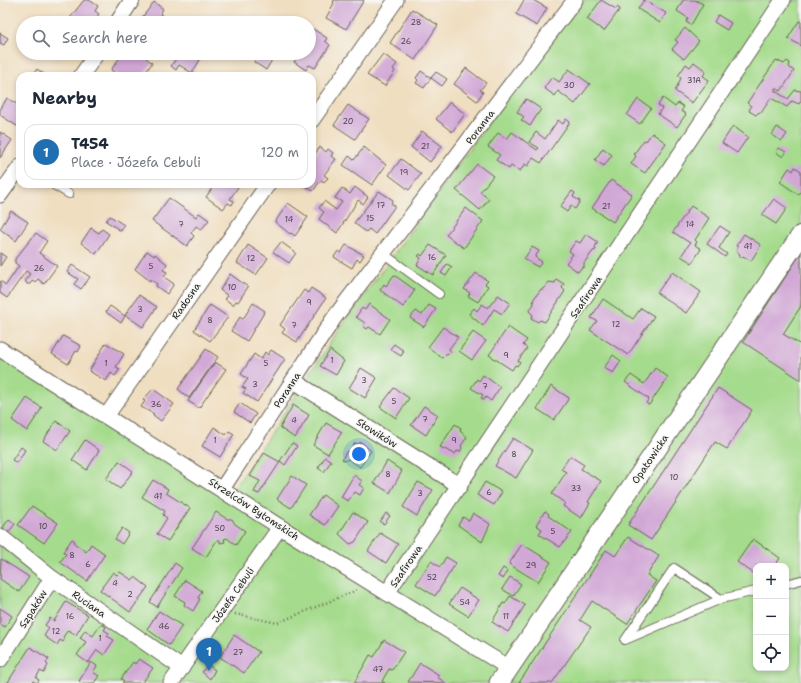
<!DOCTYPE html>
<html lang="en">
<head>
<meta charset="utf-8">
<style>
	:root { --surface:#fff; --page:#f2f2f3; --text:#1f2937; --muted:#747a83; --line:#e0e1e3; --accent:#1f6fb2 }
	body { margin:0; font-family:"Shantell Sans",sans-serif; background:var(--page); color:var(--text) }
	.controls { position:absolute; right:12px; bottom:12px; display:grid; overflow:hidden; border-radius:8px; box-shadow:0 2px 6px #0003 }
	.controls button { width:36px; height:36px; display:grid; place-items:center; padding:0; border:0; border-bottom:1px solid var(--line); background:var(--surface); color:var(--text); font:20px sans-serif }
	.you { position:absolute; left:359px; top:454px; width:14px; height:14px; margin:-10px; border:3px solid #fff; border-radius:50%; background:#1a73e8; box-shadow:0 0 0 6px #1a73e833 }
	.badge { display:grid; place-items:center; width:26px; height:26px; border-radius:50%; background:var(--accent); color:#fff; font-size:13px; font-weight:700 }
	.pin { position:absolute; translate:-50% -33px; filter:drop-shadow(0 1px 2px #0008) }
	.pin::after { content:''; position:absolute; top:21px; width:14px; height:12px; background:inherit; clip-path:polygon(0 0,100% 0,50% 100%) }
	.list { margin:0; padding:0; list-style:none }
	h2 { display:flex; justify-content:space-between; align-items:center; height:52px; margin:0; padding:0 16px; font-size:17px }
	h2 small { font-size:13px; font-weight:400; color:var(--muted) }
	.list li { display:grid; grid-template-columns:26px 1fr auto; gap:12px; align-items:center; box-sizing:border-box; height:56px; margin:0 8px 8px; padding:0 8px; border:1px solid var(--line); border-radius:12px }
	.list b { display:block; font-size:15px; white-space:nowrap }
	.list p { margin:0; font-size:13px; white-space:nowrap; color:var(--muted) }
	.list em { font-size:13px; font-style:normal; color:var(--muted) }
	.icon { flex:none; width:22px; height:22px; fill:none; stroke:currentColor; stroke-width:2; stroke-linecap:round; stroke-linejoin:round }
	.map { position:relative; flex:none; width:801px; height:683px; overflow:hidden }
	.search { position:absolute; background:var(--surface); box-shadow:0 2px 6px #0003; left:16px; top:16px; width:300px; height:44px; display:flex; align-items:center; gap:10px; box-sizing:border-box; padding:0 14px; border-radius:22px; color:var(--muted); font-size:15px }
	.panel { position:absolute; background:var(--surface); box-shadow:0 2px 6px #0003; left:16px; top:72px; width:300px; height:116px; border-radius:12px }
	.map>svg:first-child { display:block }
	.green { fill:#a5db8c; stroke:#607c54; fill-rule:evenodd }
	.building { fill:#d1a7d6 }
	.lines { fill:none; stroke-linecap:round; stroke-linejoin:round }
	.service-casing { stroke:#666055; stroke-width:10 }
	.minor-casing { stroke:#666055; stroke-width:17 }
	.tertiary-casing { stroke:#666055; stroke-width:21 }
	.path { stroke:#666055; stroke-width:2.5; stroke-dasharray:1 3; stroke-linecap:butt }
	.service { stroke:#fff; stroke-width:8 }
	.minor { stroke:#fff; stroke-width:15 }
	.tertiary { stroke:#fff; stroke-width:19 }
	.labels { text-anchor:middle; dominant-baseline:central; stroke-width:3; stroke-linejoin:round; paint-order:stroke }
	.number-label { font-size:8px; fill:#493f4a }
	.street-label { font-size:10px; fill:#1c1c1c; stroke:#f6f6f2 }
</style>
</head>
<body>
<div class="map">
<svg width="801" height="683" viewBox="0 0 801 683">
	<rect width="100%" height="100%" fill="#f6f6f2"/>
	<filter id="ink" filterUnits="userSpaceOnUse"><feTurbulence type="fractalNoise" baseFrequency=".025" numOctaves="2"/><feDisplacementMap in="SourceGraphic" scale="8" xChannelSelector="R" yChannelSelector="G"/><feConvolveMatrix kernelMatrix="1 2 1 2 8 2 1 2 1" color-interpolation-filters="sRGB"/></filter>
	<filter id="wash" filterUnits="userSpaceOnUse"><feTurbulence type="fractalNoise" baseFrequency=".012" numOctaves="4" result="noise"/><feDisplacementMap in="SourceGraphic" scale="16" xChannelSelector="R" yChannelSelector="G"/><feGaussianBlur stdDeviation="0.9" result="paint"/><feColorMatrix in="noise" values="0 0 0 0 0 0 0 0 0 0 0 0 0 0 0 0 0 1.4 0 .05"/><feComposite in="paint" operator="in"/></filter>
	<g filter="url(#wash)">
		<rect width="100%" height="100%" fill="#f0dec0"/>
		<path class="green" d="M577 0H801V683H0V353L227 500 332 340ZM756 566H786V668H756Z"/>
		<g id="blocks">
			<g class="building">
				<path d="M84 0H89L98 6 95 11 99 14 93 23H78L70 18Z"/>
				<path d="M334 0H364L346 29 326 18 334 3 333 2Z"/>
				<path d="M524 0H533L547 8 537 26 516 14Z"/>
				<path d="M601 0 616 9 617 7 620 9 604 31 587 19Z"/>
				<path d="M644 0 666 13 660 23 638 9Z"/>
				<path d="M683 0H695L703 4 691 25 686 22 688 18 677 11Z"/>
				<path d="M154 2 163 9 160 14 166 18 163 23H138Z"/>
				<path d="M412 9 438 25 415 60 390 43Z"/>
				<path d="M718 15 731 23 727 30 714 22Z"/>
				<path d="M799 21 801 22V46L788 38Z"/>
				<path d="M685 28 699 41 684 59 672 49 678 42 675 40Z"/>
				<path d="M313 29 327 38 325 41 330 45 315 68 309 65 306 70 294 62 300 53H309V36Z"/>
				<path d="M0 33 8 38 4 45 0 43Z"/>
				<path d="M123 53H144L147 55 145 57 152 63 143 76H120L111 70Z"/>
				<path d="M180 53H192L191 55 200 60 192 73 179 65 176 70 171 66Z"/>
				<path d="M260 53H276L266 70 254 62Z"/>
				<path d="M383 54 397 64 393 69 395 71 385 86 367 75Z"/>
				<path d="M776 60 784 64 787 61 790 63 789 67 794 71 781 91 775 88V91L788 99 795 90 801 91V101L799 104 792 101 787 107 771 98 761 113 759 112 756 115 749 111 751 106 747 103Z"/>
				<path d="M694 62 706 71 703 76 709 80 692 103 675 91 681 78 678 76 686 64 690 67Z"/>
				<path d="M466 68 486 83 480 90 483 92 477 101 454 84Z"/>
				<path d="M37 69 47 76H32Z"/>
				<path d="M569 69 590 84 575 104 558 91 555 96 544 88 552 77 559 82Z"/>
				<path d="M421 71 431 78 436 72 447 79 442 86 431 78 424 88 416 83 418 80 416 78Z"/>
				<path d="M7 98 20 106V128L0 115V110Z"/>
				<path d="M663 98 675 107 678 103 684 107 681 111 686 114 677 127 658 114 662 108 658 105Z"/>
				<path d="M526 99 541 109 530 126 521 120 524 117 517 112Z"/>
				<path d="M638 99 651 108 640 124 627 115Z"/>
				<path d="M450 102 465 114 452 132 436 119Z"/>
				<path d="M348 105 369 119 355 139 334 125Z"/>
				<path d="M566 119 570 122 541 163 533 158 528 166 525 164 520 171 511 166 509 169 496 160 500 155 488 147 498 133 507 139 512 132 537 150 539 148 529 142 536 132 545 139 558 120 563 124Z"/>
				<path d="M733 126 748 137 737 153 722 143Z"/>
				<path d="M777 127 787 134 782 141 772 135Z"/>
				<path d="M422 131 442 146 430 162 411 147Z"/>
				<path d="M0 132 12 140 0 158Z"/>
				<path d="M652 133 666 143 645 173 631 164 636 156 634 154 644 140 646 141Z"/>
				<path d="M320 147 326 152 328 149 333 153 331 156 336 159 324 175 328 178 324 182 321 180 313 191 303 184H312V158Z"/>
				<path d="M364 147 386 165 372 185 343 165 349 156 354 160Z"/>
				<path d="M603 148 612 155 604 166 595 160Z"/>
				<path d="M779 148 786 152 783 157 776 152Z"/>
				<path d="M401 159 421 174 409 190 389 175Z"/>
				<path d="M477 164 493 176 480 192 489 199 480 210 456 190Z"/>
				<path d="M795 167 801 171V191L799 195 780 182 789 168 793 171Z"/>
				<path d="M611 180 632 194 613 222 592 208Z"/>
				<path d="M215 184H240L230 199 234 201 232 205 228 203 223 209 206 197Z"/>
				<path d="M355 187 368 197 363 204 358 200 337 233 319 219 324 212 319 208 324 201 336 210 342 202 335 198 342 188 350 194Z"/>
				<path d="M379 191 393 200 391 203 395 206 375 234 369 229 366 232 354 223Z"/>
				<path d="M572 191 575 193 573 197 580 201 575 209 571 206 567 212 560 207Z"/>
				<path d="M169 198 196 217 199 213 209 220 201 230 196 226 191 233 194 236 187 246 152 221Z"/>
				<path d="M774 199 787 208 776 224 762 215Z"/>
				<path d="M288 203 308 217 295 236 291 233 290 234 275 222Z"/>
				<path d="M691 206 709 218 695 240 697 242 695 245 701 249 692 263 681 256 690 243 673 232Z"/>
				<path d="M466 208 483 221 464 248 446 235Z"/>
				<path d="M11 211 28 222 16 241 0 229Z"/>
				<path d="M110 216 124 225 121 231 106 221Z"/>
				<path d="M720 226 729 232 719 248 727 254 725 257 707 244Z"/>
				<path d="M91 228 99 233 102 229 109 234 96 254 81 243Z"/>
				<path d="M36 233 47 241 39 253 57 266 44 284 38 279 35 282 33 280 30 284H27L25 280 30 274 26 271 7 298 0 293V281L6 285 19 266 15 263V259Z"/>
				<path d="M586 234 598 242 595 247 596 250 593 251 584 263V267L581 268 578 272 566 263 573 254 569 251 576 241 580 243Z"/>
				<path d="M744 234 761 245 751 261 743 256 741 258 739 256 740 254 736 251 738 247 736 246Z"/>
				<path d="M281 242 296 253 289 263 273 252Z"/>
				<path d="M248 245 268 258 256 275 237 263Z"/>
				<path d="M346 245 364 255 360 261 357 259 352 268 334 257 338 251 341 253Z"/>
				<path d="M430 245 446 255 433 275 417 265 421 258 418 256 420 254 422 256Z"/>
				<path d="M532 247 539 251 535 257 542 262 538 267 524 259Z"/>
				<path d="M147 251 154 256 155 254 167 264 163 270 167 272 164 277 174 284 167 294 156 286 157 284 151 279 150 281 135 269Z"/>
				<path d="M0 253 6 257 0 266Z"/>
				<path d="M801 253V306L783 334 801 345V380L743 342Z"/>
				<path d="M447 264 452 267 446 276 441 273Z"/>
				<path d="M72 265 90 277 81 289 74 284 78 279 67 272Z"/>
				<path d="M672 272 701 292 686 313 657 293Z"/>
				<path d="M476 273 488 281 485 284 488 286 478 302 468 296 470 293 464 289Z"/>
				<path d="M230 274 248 287 238 302 236 301 233 305 225 299 228 296 220 290Z"/>
				<path d="M394 275 415 290 403 307 380 290 384 284 386 286Z"/>
				<path d="M556 279 564 284 562 288 565 291 545 322 540 320 538 322 531 318 533 315 529 311 534 304 533 300 541 289H543L549 282 555 283Z"/>
				<path d="M311 288 326 298 297 342 282 333 285 329 280 325 304 290 308 293Z"/>
				<path d="M139 295 157 307 143 327 125 315Z"/>
				<path d="M498 295 510 303 502 314 494 309 483 326 469 314 474 308 477 311 482 304 488 308Z"/>
				<path d="M603 299 633 319 641 308 654 316 628 355 590 330 597 321 591 318Z"/>
				<path d="M253 303 265 311 247 341 231 331 240 317 243 319Z"/>
				<path d="M369 304 390 319 380 334 369 327 367 329 363 326 365 323 356 317 362 308 365 310Z"/>
				<path d="M210 305 228 317 210 341 194 330Z"/>
				<path d="M429 305 436 309 424 327 410 318 416 311 422 315Z"/>
				<path d="M110 306 125 316 121 323 106 312Z"/>
				<path d="M443 327 458 337 449 349 451 352 449 354 447 353 442 358 428 347Z"/>
				<path d="M508 327 527 340 523 345 527 348 518 361 520 362 517 366 515 365 512 370 489 355Z"/>
				<path d="M473 332 486 341 472 360 459 351Z"/>
				<path d="M63 336 81 346 78 352 76 351 68 364 52 354Z"/>
				<path d="M106 343 124 354 116 367 120 369 115 376 111 373 106 381 89 371Z"/>
				<path d="M394 344 404 351 401 356 390 349Z"/>
				<path d="M206 349 218 357 189 398 178 389Z"/>
				<path d="M271 350 285 359 257 402 243 393 246 389 242 387 248 379 241 374 254 354 261 359 265 352 268 355Z"/>
				<path d="M330 350 344 361 336 375 320 366Z"/>
				<path d="M613 355 621 361 613 373 604 368Z"/>
				<path d="M215 362 226 369 199 408 188 401Z"/>
				<path d="M361 368 377 378 365 398 349 388Z"/>
				<path d="M655 368 668 377 649 405 646 403 649 399 625 382 631 375 644 384Z"/>
				<path d="M483 375 500 387 491 401 486 397 484 400 481 398 483 395 471 388 477 379 479 381Z"/>
				<path d="M551 386 569 398 554 420 537 409Z"/>
				<path d="M394 388 409 398 396 418 380 407Z"/>
				<path d="M718 388 752 410 727 449 715 442 651 540 628 525Z"/>
				<path d="M153 389 174 404 161 421 153 415 154 414 141 407 145 401 143 400Z"/>
				<path d="M27 398 42 408 27 431 12 420Z"/>
				<path d="M240 403 256 414 250 423 234 412Z"/>
				<path d="M293 405 309 415 295 438 280 428Z"/>
				<path d="M424 406 438 415 426 435 411 425Z"/>
				<path d="M56 421 70 431 57 450 43 441Z"/>
				<path d="M326 423 342 432 328 454 313 445Z"/>
				<path d="M455 424 461 428 460 431 467 437 461 446 462 448 460 452 457 451 455 454 440 447Z"/>
				<path d="M214 427 226 435 229 431 234 434 220 457 202 446Z"/>
				<path d="M513 438 533 450 516 478 495 466Z"/>
				<path d="M85 440 99 450 87 470 72 460Z"/>
				<path d="M361 442 371 451 360 467 348 459 345 461 342 459 347 451 349 452 355 443 358 444Z"/>
				<path d="M292 443 297 446 285 465 280 461Z"/>
				<path d="M21 447 25 450 17 463 12 460Z"/>
				<path d="M264 453 280 462 259 494 254 492 260 481 250 476Z"/>
				<path d="M570 456 584 465 581 469 601 481 588 502 590 503 581 518 563 506 565 503 552 494 566 472 561 469Z"/>
				<path d="M325 457 331 461 324 472 318 468Z"/>
				<path d="M119 461 133 471 120 489 106 479Z"/>
				<path d="M387 461 402 471 390 493 374 483Z"/>
				<path d="M354 475 362 481 359 485 364 488 360 495 355 492 348 501 341 497Z"/>
				<path d="M292 476 306 485 291 508 277 499Z"/>
				<path d="M153 480 168 489 166 493 190 508 168 541 157 534 167 518 163 515 165 511 142 497Z"/>
				<path d="M418 482 433 490 417 516 403 507Z"/>
				<path d="M485 482 502 492 494 505 477 495Z"/>
				<path d="M323 495 338 506 325 525 309 515Z"/>
				<path d="M32 506 58 523 44 543 18 525Z"/>
				<path d="M545 511 549 514 548 516 572 532 560 547 539 534 542 529 536 525Z"/>
				<path d="M216 512 227 519H232L235 524 245 531 236 545 227 538 224 539 225 542 220 543V540H217L206 557 192 548Z"/>
				<path d="M353 512 368 522 355 542 350 544 339 534Z"/>
				<path d="M386 513 390 516 384 524 380 522Z"/>
				<path d="M473 513 490 524 482 542 458 525 463 517 469 521Z"/>
				<path d="M9 519 15 524 8 533 2 529Z"/>
				<path d="M122 528 129 533 122 544 115 539Z"/>
				<path d="M380 533 398 544 386 563 368 551Z"/>
				<path d="M628 537 659 556 647 575 656 581 627 624 592 601 580 620 591 627 552 683H519L606 550 615 556Z"/>
				<path d="M72 539 75 541 74 543 86 552 91 544 105 554 87 581 60 562 66 554 63 552Z"/>
				<path d="M753 539 780 558 775 566H756V575L737 562Z"/>
				<path d="M522 544 551 562 538 582 509 564Z"/>
				<path d="M446 557 456 563 435 596 416 584 431 561 440 567Z"/>
				<path d="M1 559 29 577 19 592 0 579Z"/>
				<path d="M175 563 182 568 157 607 150 602Z"/>
				<path d="M503 568 508 571 503 579 498 576Z"/>
				<path d="M113 572 117 575 120 572 132 580 135 577 148 587 130 612 100 590Z"/>
				<path d="M510 577 521 584 513 596 502 589Z"/>
				<path d="M185 580 202 591 198 598 200 599 193 611 184 605 185 602 175 596Z"/>
				<path d="M460 588 479 600 468 616 449 604Z"/>
				<path d="M510 596 525 605 508 632 492 622 503 603 505 604Z"/>
				<path d="M66 602 88 615 76 635 68 630 63 637 65 639 63 642 60 640 57 645 44 636 49 628 45 625 50 618 54 621Z"/>
				<path d="M0 608 12 616 5 627 0 624Z"/>
				<path d="M159 611 182 626 169 645 147 629Z"/>
				<path d="M101 624 106 627 104 630 109 633 107 636 114 640 104 655 97 650 88 663 77 655 86 642 80 638 85 630 93 636Z"/>
				<path d="M234 635 259 652 244 673 220 657Z"/>
				<path d="M384 640 404 652 392 670 389 669 382 681 385 683H354L370 655 374 657Z"/>
				<path d="M30 647 49 659 46 663 48 665 44 673 40 671 36 678 39 680 37 683 33 681 31 683H9L8 682Z"/>
				<path d="M139 659 153 668 142 683H122L124 681 121 679 133 662 135 664Z"/>
				<path d="M91 662 97 666 93 672 99 676 94 683H82L79 681Z"/>
				<path d="M420 663 439 675 437 677 446 683 408 682Z"/>
				<path d="M208 665 215 670 210 679 202 672Z"/>
			</g>
		</g>
	</g>
	<g filter="url(#ink)">
		<use href="#blocks" fill-opacity="0" stroke="#666055" stroke-width="1"/>
		<g class="lines">
			<defs>
				<g id="service">
					<path d="M52 184 69 194"/>
					<path d="M384 254 439 294"/>
					<path d="M786 584 801 580"/>
					<path d="M721 599 674 568 625 640 721 599 756 591"/>
				</g>
				<g id="minor">
					<path d="M117 23 132 0"/>
					<path d="M81 76 97 53"/>
					<path d="M312 120 396 0"/>
					<path d="M0 195 20 167"/>
					<path d="M0 349 280 527 509 668"/>
					<path d="M294 381 460 486"/>
					<path d="M107 415 268 184"/>
					<path d="M222 489 334 318 575 0"/>
					<path d="M0 536 52 578 182 668"/>
					<path d="M387 593 783 0"/>
					<path d="M0 660 52 578"/>
					<path d="M171 683 280 527"/>
				</g>
				<path id="tertiary" d="M499 683 801 235"/>
			</defs>
			<use href="#service" class="service-casing"/>
			<use href="#minor" class="minor-casing"/>
			<use href="#tertiary" class="tertiary-casing"/>
			<path class="path" d="M235 614 277 623 357 590"/>
			<use href="#service" class="service"/>
			<use href="#minor" class="minor"/>
			<use href="#tertiary" class="tertiary"/>
		</g>
	</g>
	<g class="labels">
		<g class="number-label">
			<text x="416" y="22">28</text>
			<text x="406" y="41">26</text>
			<text x="694" y="80">31A</text>
			<text x="569" y="85">30</text>
			<text x="348" y="121">20</text>
			<text x="425" y="146">21</text>
			<text x="404" y="172">19</text>
			<text x="381" y="205">17</text>
			<text x="606" y="206">21</text>
			<text x="370" y="218">15</text>
			<text x="289" y="219">14</text>
			<text x="181" y="224">7</text>
			<text x="690" y="224">14</text>
			<text x="748" y="246">41</text>
			<text x="432" y="257">16</text>
			<text x="251" y="258">12</text>
			<text x="151" y="266">5</text>
			<text x="39" y="268">26</text>
			<text x="232" y="287">10</text>
			<text x="309" y="302">9</text>
			<text x="140" y="309">3</text>
			<text x="210" y="320">8</text>
			<text x="616" y="324">12</text>
			<text x="294" y="325">7</text>
			<text x="506" y="355">9</text>
			<text x="332" y="360">1</text>
			<text x="106" y="363">1</text>
			<text x="266" y="363">5</text>
			<text x="364" y="380">3</text>
			<text x="255" y="384">3</text>
			<text x="485" y="386">7</text>
			<text x="394" y="401">5</text>
			<text x="156" y="404">36</text>
			<text x="425" y="419">7</text>
			<text x="294" y="420">4</text>
			<text x="215" y="440">1</text>
			<text x="454" y="440">9</text>
			<text x="514" y="454">8</text>
			<text x="388" y="474">8</text>
			<text x="674" y="477">10</text>
			<text x="576" y="488">33</text>
			<text x="489" y="492">6</text>
			<text x="420" y="493">3</text>
			<text x="158" y="496">41</text>
			<text x="43" y="526">10</text>
			<text x="220" y="528">50</text>
			<text x="553" y="531">5</text>
			<text x="72" y="555">8</text>
			<text x="88" y="564">6</text>
			<text x="531" y="565">29</text>
			<text x="432" y="577">52</text>
			<text x="115" y="583">4</text>
			<text x="130" y="594">2</text>
			<text x="465" y="602">54</text>
			<text x="70" y="616">16</text>
			<text x="506" y="616">11</text>
			<text x="164" y="626">46</text>
			<text x="56" y="631">12</text>
			<text x="100" y="638">1</text>
			<text x="238" y="652">27</text>
			<text x="378" y="669">47</text>
		</g>
		<g class="street-label">
			<text transform="translate(480 127) rotate(-53)">Poranna</text>
			<text transform="translate(586 297) rotate(-56)">Szafirowa</text>
			<text transform="translate(186 301) rotate(-55)">Radosna</text>
			<text transform="translate(287 390) rotate(-57)">Poranna</text>
			<text transform="translate(377 433) rotate(32)">Słowików</text>
			<text transform="translate(650 459) rotate(-56)">Opatowicka</text>
			<text transform="translate(254 509) rotate(33)">Strzelców Bytomskich</text>
			<text transform="translate(406 566) rotate(-56)">Szafirowa</text>
			<text transform="translate(233 595) rotate(-55)">Józefa Cebuli</text>
			<text transform="translate(89 604) rotate(35)">Ruciana</text>
			<text transform="translate(33 609) rotate(-58)">Szpaków</text>
		</g>
	</g>
</svg>
<div class="controls">
<button>+</button>
<button>−</button>
<button><svg class="icon" aria-label="locate" viewBox="0 0 24 24"><circle cx="12" cy="12" r="6"/><path d="M12 2v4M12 18v4M2 12h4M18 12h4"/></svg></button>
</div>
<div class="you"></div>
<div class="pin badge" style="left:209px;top:671px">1</div>
<div class="search"><svg class="icon" aria-label="search" viewBox="0 0 24 24"><circle cx="10" cy="10" r="6"/><path d="M15 15l6 6"/></svg>Search here</div>
<section class="panel">
<h2>Nearby<small></small></h2>
<ul class="list">
<li><span class="badge">1</span><div><b>T454</b><p>Place · Józefa Cebuli</p></div><em>120 m</em></li>
</ul>
</section>
</div>
</body>
</html>
